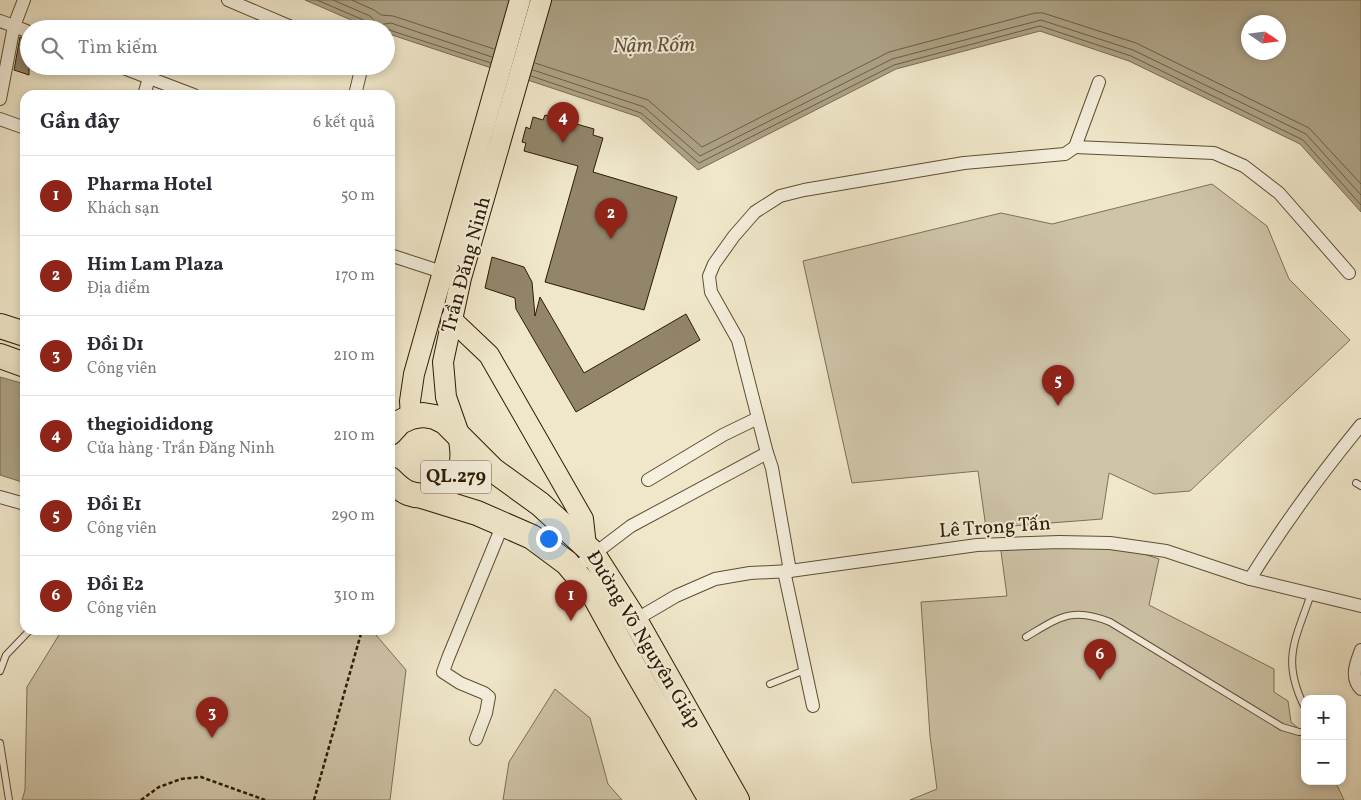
<!DOCTYPE html>
<html lang="vi">
<head>
<meta charset="utf-8">
<style>
	:root { --surface:#fff; --page:#f2f2f3; --text:#2b2b33; --muted:#7c7c81; --line:#e1e1e2; --accent:#8f2418 }
	body { margin:0; font-family:Vollkorn,serif; background:var(--page); color:var(--text) }
	.controls { position:absolute; right:15px; bottom:15px; display:grid; overflow:hidden; border-radius:10px; box-shadow:0 2px 8px #0003 }
	.controls button { width:45px; height:45px; display:grid; place-items:center; padding:0; border:0; border-bottom:1px solid var(--line); background:var(--surface); color:var(--text); font:25px sans-serif }
	.compass { position:absolute; left:1241px; top:15px; width:45px; height:45px; border-radius:50%; background:var(--surface); box-shadow:0 2px 8px #0003; rotate:103deg }
	.you { position:absolute; left:548px; top:538px; width:18px; height:18px; margin:-12px; border:4px solid #fff; border-radius:50%; background:#1a73e8; box-shadow:0 0 0 8px #1a73e833 }
	.badge { display:grid; place-items:center; width:32px; height:32px; border-radius:50%; background:var(--accent); color:#fff; font-size:16px; font-weight:700 }
	.pin { position:absolute; translate:-50% -41px; filter:drop-shadow(0 1px 2px #0008) }
	.pin::after { content:''; position:absolute; top:26px; width:18px; height:15px; background:inherit; clip-path:polygon(0 0,100% 0,50% 100%) }
	.list { margin:0; padding:0; list-style:none }
	h2 { display:flex; justify-content:space-between; align-items:center; height:65px; margin:0; padding:0 20px; font-size:21px }
	h2 small { font-size:16px; font-weight:400; color:var(--muted) }
	.list li { display:grid; grid-template-columns:32px 1fr auto; gap:15px; align-items:center; box-sizing:border-box; height:80px; padding:0 20px; border-top:1px solid var(--line) }
	.list b { display:block; font-size:19px; white-space:nowrap }
	.list p { margin:0; font-size:16px; white-space:nowrap; color:var(--muted) }
	.list em { font-size:16px; font-style:normal; color:var(--muted) }
	.icon { flex:none; width:28px; height:28px; fill:none; stroke:currentColor; stroke-width:2; stroke-linecap:round; stroke-linejoin:round }
	.map { position:relative; flex:none; width:1361px; height:800px; overflow:hidden }
	.search { position:absolute; background:var(--surface); box-shadow:0 2px 8px #0003; left:20px; top:20px; width:375px; height:55px; display:flex; align-items:center; gap:12px; box-sizing:border-box; padding:0 18px; border-radius:28px; color:var(--muted); font-size:19px }
	.panel { position:absolute; background:var(--surface); box-shadow:0 2px 8px #0003; left:20px; top:90px; width:375px; height:545px; border-radius:15px }
	.map>svg:first-child { display:block }
	.green { fill:#cfc4a8; stroke:#7e7055 }
	.water { fill:#ada286; stroke:#796c51; fill-rule:evenodd }
	.lines { fill:none; stroke-linecap:round; stroke-linejoin:round }
	.shore { stroke:#6c5e44; stroke-width:1 }
	.building { fill:#92856a; stroke:#2c1b02 }
	.lane-casing { stroke:#5d4e34; stroke-width:8 }
	.street-casing { stroke:#5d4e34; stroke-width:14 }
	.primary-casing { stroke:#2c1b02; stroke-width:22 }
	.highway-casing { stroke:#2c1b02; stroke-width:26 }
	.path { stroke:#2c1b02; stroke-width:2.5; stroke-dasharray:4 2.5; stroke-linecap:butt }
	.lane { stroke:#f5efdd; stroke-width:6 }
	.street { stroke:#f5efdd; stroke-width:12 }
	.primary { stroke:#f0e7ca; stroke-width:20 }
	.highway { stroke:#f0e7ca; stroke-width:24 }
	.labels { text-anchor:middle; dominant-baseline:central; stroke-width:4; stroke-linejoin:round; paint-order:stroke }
	.shield { fill:#f5efdd; stroke:#685b44; stroke-width:1 }
	.shield-label { font-size:19px; font-weight:bold; fill:#2c1b02 }
	.street-label { font-size:20px; fill:#2c1b02; stroke:#f5efdd }
	.water-label { font-size:21px; font-style:italic; fill:#605137; stroke:#f5efdd }
</style>
</head>
<body>
<div class="map">
<svg width="1361" height="800" viewBox="0 0 1361 800">
	<rect width="100%" height="100%" fill="#f0e7ca"/>
	<filter id="stains"><feTurbulence type="fractalNoise" baseFrequency=".004" numOctaves="4"/><feColorMatrix values="0 0 0 0 .2 0 0 0 0 .09 0 0 0 0 .02 0 0 0 .5 -.17"/></filter>
	<radialGradient id="worn" r=".72"><stop offset=".6" stop-color="#630" stop-opacity="0"/><stop offset="1" stop-color="#630" stop-opacity=".3"/></radialGradient>
	<g class="green">
		<path d="M1212 184 1267 226 1289 279 1350 340 1190 491 1154 494 1109 473 1102 519 986 528 978 471 852 483 803 261 1001 213 1052 224Z"/>
		<path d="M1110 543 1159 559 1149 605 1274 669V692L1288 701 1291 722 1305 734V781H1335L1344 800H910L937 789 930 736 921 602 1007 596 1000 544Z"/>
		<path d="M62 630H377L376 635 406 670 390 800H22L25 790 27 687Z"/>
		<path d="M555 689 590 718 608 784 622 800H503L509 762Z"/>
	</g>
	<g class="water">
		<path d="M305 0H1361V212L1300 144 1129 61 1040 31 896 69 698 170 639 117 386 33V29H373L365 26ZM1248 22H1278V52H1248Z"/>
		<path d="M0 377 25 384V483L0 475Z"/>
	</g>
	<g class="lines">
		<g class="shore">
			<path d="M317 0 368 22 371 25V29"/>
			<path d="M333 0 370 16 378 25 391 23 492 57"/>
			<path d="M352 0 374 10 381 15 393 16 494 49"/>
			<path d="M386 29 491 63"/>
			<path d="M535 63 648 100 702 147 889 52 1035 13H1043L1136 43 1309 128 1361 184"/>
			<path d="M533 70 644 107 700 156 892 59 1041 20 1133 50 1306 134 1361 195"/>
			<path d="M531 76 641 113 699 163 894 65 1040 26 1131 56 1303 140 1361 205"/>
		</g>
	</g>
	<g class="building">
		<path d="M20 37 29 40V75L14 70Z"/>
		<path d="M545 115 594 129 593 135 603 138 593 172 677 197 644 310 545 282 578 166 524 151 526 143 522 142 526 127 530 129 533 117 543 120Z"/>
		<path d="M492 257 524 267 532 282 535 316 540 297 584 373 686 314 700 340 576 412 516 309 515 298 485 288Z"/>
	</g>
	<g class="lines">
		<defs>
			<g id="lane">
				<path d="M1356 483 1361 486"/>
				<path d="M1026 637C1058 618 1072 606 1110 622L1282 727 1299 732H1305"/>
				<path d="M0 671 6 655 30 630"/>
				<path d="M770 684 805 670"/>
				<path d="M1305 708C1281 660 1295 641 1311 594"/>
				<path d="M0 743 9 800"/>
			</g>
			<g id="street">
				<path d="M24 0 14 26 29 32"/>
				<path d="M228 0 296 29"/>
				<path d="M0 21 14 26 0 99"/>
				<path d="M118 66 194 95"/>
				<path d="M144 95 149 78"/>
				<path d="M355 95 360 74V66"/>
				<path d="M0 119 25 128"/>
				<path d="M1075 147 1214 153 1244 166 1279 193 1349 273"/>
				<path d="M390 255 442 272"/>
				<path d="M648 480 723 435 758 418"/>
				<path d="M0 497 25 504"/>
				<path d="M573 570 631 526 767 453"/>
				<path d="M784 571 813 706"/>
				<path d="M790 571 772 468 767 453 738 340 711 292 709 276 714 264 734 236 755 212 780 196 804 190 964 163 1065 154 1075 147 1099 82"/>
				<path d="M1250 579C1284 524 1320 475 1361 425"/>
				<path d="M630 623 676 596 715 579 750 573 790 571 977 545 1059 542 1110 543 1166 551 1250 579 1361 606"/>
				<path d="M1361 650C1356 663 1350 678 1361 689"/>
				<path d="M476 739 486 713 489 697 484 693 460 683 443 672 448 658 503 524"/>
			</g>
			<g id="primary">
				<path d="M451 319 489 355 583 519 586 546"/>
				<path d="M411 417 410 401 414 374 520 0"/>
				<path d="M460 437 446 397 443 362 461 278 541 0"/>
			</g>
			<g id="highway">
				<path d="M0 326 25 334"/>
				<path d="M0 356 25 365"/>
				<path d="M390 433 400 422 411 417 423 415 435 417 445 422 493 470 540 504 591 551 635 620 737 800"/>
				<path d="M390 479C396 485 401 490 408 493 429 501 456 488 461 466 464 457 462 448 461 439"/>
				<path d="M422 496 477 513 532 537 567 563 594 595 627 655 711 800"/>
			</g>
		</defs>
		<use href="#lane" class="lane-casing"/>
		<use href="#street" class="street-casing"/>
		<use href="#primary" class="primary-casing"/>
		<use href="#highway" class="highway-casing"/>
		<g class="path">
			<path d="M141 800 159 787 181 779 201 777 265 800"/>
			<path d="M314 800 362 630"/>
		</g>
		<use href="#lane" class="lane"/>
		<use href="#street" class="street"/>
		<use href="#primary" class="primary"/>
		<use href="#highway" class="highway"/>
	</g>
	<g class="labels">
		<rect class="shield" x="421" y="460.5" width="70" height="33" rx="4"/>
		<g class="shield-label">
			<text x="456" y="477">QL.279</text>
		</g>
		<g class="street-label">
			<text transform="translate(467 265) rotate(-75)">Trần Đăng Ninh</text>
			<text transform="translate(995 528) rotate(-4)">Lê Trọng Tấn</text>
			<text transform="translate(643 640) rotate(59)">Đường Võ Nguyên Giáp</text>
		</g>
		<g class="water-label">
			<text transform="translate(654 46) rotate(-1)">Nậm Rốm</text>
		</g>
	</g>
	<rect width="100%" height="100%" filter="url(#stains)"/>
	<rect width="100%" height="100%" fill="url(#worn)"/>
</svg>
<div class="controls">
<button>+</button>
<button>−</button>
</div>
<svg class="compass" viewBox="-18 -18 36 36"><path d="M0-13l5 13h-10z" fill="#e53935"/><path d="M0 13l5-13h-10z" fill="#7c7c81"/></svg>
<div class="you"></div>
<div class="pin badge" style="left:571px;top:621px">1</div>
<div class="pin badge" style="left:611px;top:239px">2</div>
<div class="pin badge" style="left:212px;top:738px">3</div>
<div class="pin badge" style="left:563px;top:143px">4</div>
<div class="pin badge" style="left:1058px;top:406px">5</div>
<div class="pin badge" style="left:1100px;top:680px">6</div>
<div class="search"><svg class="icon" aria-label="search" viewBox="0 0 24 24"><circle cx="10" cy="10" r="6"/><path d="M15 15l6 6"/></svg>Tìm kiếm</div>
<section class="panel">
<h2>Gần đây<small>6 kết quả</small></h2>
<ul class="list">
<li><span class="badge">1</span><div><b>Pharma Hotel</b><p>Khách sạn</p></div><em>50 m</em></li>
<li><span class="badge">2</span><div><b>Him Lam Plaza</b><p>Địa điểm</p></div><em>170 m</em></li>
<li><span class="badge">3</span><div><b>Đồi D1</b><p>Công viên</p></div><em>210 m</em></li>
<li><span class="badge">4</span><div><b>thegioididong</b><p>Cửa hàng · Trần Đăng Ninh</p></div><em>210 m</em></li>
<li><span class="badge">5</span><div><b>Đồi E1</b><p>Công viên</p></div><em>290 m</em></li>
<li><span class="badge">6</span><div><b>Đồi E2</b><p>Công viên</p></div><em>310 m</em></li>
</ul>
</section>
</div>
</body>
</html>
